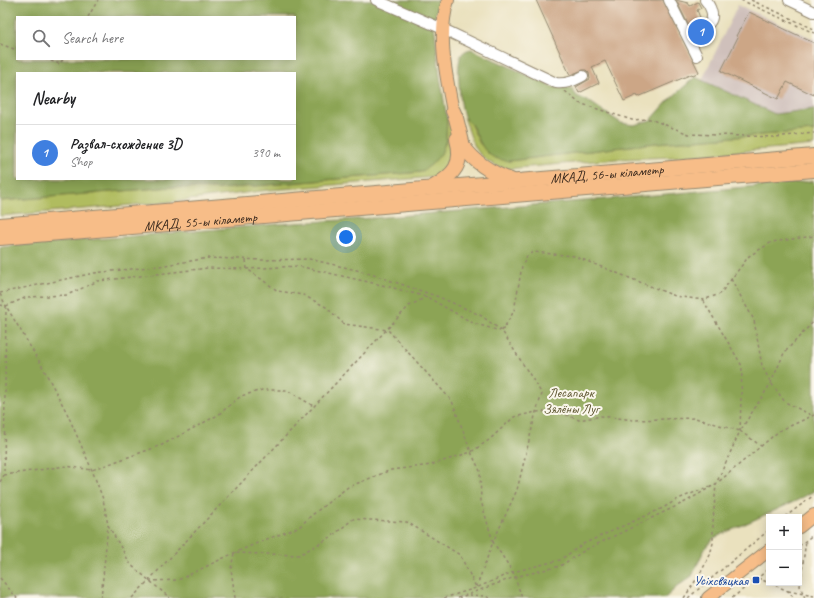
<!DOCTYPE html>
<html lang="en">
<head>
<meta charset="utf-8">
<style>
	:root { --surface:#fff; --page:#f6f6f6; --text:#202124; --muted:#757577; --line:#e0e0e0; --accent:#7c3aed }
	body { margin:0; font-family:Caveat,sans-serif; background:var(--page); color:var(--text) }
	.controls { position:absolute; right:12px; bottom:12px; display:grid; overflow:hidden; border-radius:0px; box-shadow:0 2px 10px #0003 }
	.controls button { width:36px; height:36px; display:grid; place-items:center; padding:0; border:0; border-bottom:1px solid var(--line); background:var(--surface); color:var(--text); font:20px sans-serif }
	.you { position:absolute; left:346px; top:237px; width:14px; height:14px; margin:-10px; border:3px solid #fff; border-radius:50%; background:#1a73e8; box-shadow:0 0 0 6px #1a73e833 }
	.badge { display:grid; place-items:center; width:26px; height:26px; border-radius:50%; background:var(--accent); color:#fff; font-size:13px; font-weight:700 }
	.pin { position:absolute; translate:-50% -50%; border:2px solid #fff; box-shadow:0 1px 4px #0006 }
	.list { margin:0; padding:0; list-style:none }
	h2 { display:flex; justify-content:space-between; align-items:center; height:52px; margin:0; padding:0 16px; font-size:17px }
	h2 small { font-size:13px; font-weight:400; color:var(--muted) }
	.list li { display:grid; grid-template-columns:26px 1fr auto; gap:12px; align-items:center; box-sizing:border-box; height:56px; padding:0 16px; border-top:1px solid var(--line) }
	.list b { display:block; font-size:15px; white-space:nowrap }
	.list p { margin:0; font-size:13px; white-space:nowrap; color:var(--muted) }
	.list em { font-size:13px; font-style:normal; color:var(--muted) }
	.icon { flex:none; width:22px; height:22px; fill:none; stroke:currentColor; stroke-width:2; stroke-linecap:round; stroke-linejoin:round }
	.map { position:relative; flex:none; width:814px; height:598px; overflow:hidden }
	.search { position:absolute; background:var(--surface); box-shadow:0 2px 10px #0003; left:16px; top:16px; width:280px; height:44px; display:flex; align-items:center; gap:10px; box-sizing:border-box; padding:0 14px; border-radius:0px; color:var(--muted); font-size:15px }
	.panel { position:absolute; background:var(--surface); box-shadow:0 2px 10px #0003; left:16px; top:72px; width:280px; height:108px; border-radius:0px }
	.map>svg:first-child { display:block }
	.industrial { fill:#cfc0bb }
	.green { fill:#b0bc5e; stroke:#76733e }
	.forest { fill:#8ca455; stroke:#64673a; fill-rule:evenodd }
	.building { fill:#cca686 }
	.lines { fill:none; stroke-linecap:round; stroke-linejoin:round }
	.minor-tunnel { stroke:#c7bc9e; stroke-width:10; stroke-dasharray:10 5; stroke-linecap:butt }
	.minor-casing { stroke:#92866e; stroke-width:12 }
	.major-casing { stroke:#92866e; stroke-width:14 }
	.highway-casing { stroke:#92866e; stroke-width:16 }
	.path { stroke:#92866e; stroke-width:1.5; stroke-dasharray:3 3; stroke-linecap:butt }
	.minor { stroke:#fff; stroke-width:10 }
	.major { stroke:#f7bd88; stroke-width:12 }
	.highway { stroke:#f7bd88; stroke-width:14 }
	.transit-dot { fill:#1a4fb4; stroke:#fbf7ec; stroke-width:1.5 }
	.labels { text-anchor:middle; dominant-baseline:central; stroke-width:4; stroke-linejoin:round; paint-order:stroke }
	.street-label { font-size:14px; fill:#3b2a1e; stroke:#fbf7ec }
	.park-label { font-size:14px; fill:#5e5631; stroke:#fbf7ec }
	.transit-label { font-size:14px; fill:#164399; stroke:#fbf7ec; text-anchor:end }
</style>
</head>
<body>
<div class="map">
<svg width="814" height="598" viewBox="0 0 814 598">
	<rect width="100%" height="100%" fill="#fbf7ec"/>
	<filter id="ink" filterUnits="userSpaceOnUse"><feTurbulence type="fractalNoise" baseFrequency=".025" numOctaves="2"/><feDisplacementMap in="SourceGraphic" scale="8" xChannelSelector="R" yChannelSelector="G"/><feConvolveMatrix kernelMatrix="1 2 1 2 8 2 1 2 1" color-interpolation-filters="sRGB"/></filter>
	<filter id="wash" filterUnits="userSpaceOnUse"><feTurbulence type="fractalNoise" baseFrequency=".012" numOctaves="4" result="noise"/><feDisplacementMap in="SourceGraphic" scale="16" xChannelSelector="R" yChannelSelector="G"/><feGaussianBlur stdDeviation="0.9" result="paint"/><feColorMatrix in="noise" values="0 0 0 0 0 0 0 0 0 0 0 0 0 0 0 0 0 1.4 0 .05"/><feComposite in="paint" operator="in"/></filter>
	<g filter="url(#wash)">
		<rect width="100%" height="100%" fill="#eae1be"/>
		<path class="industrial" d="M738 5 814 39V109L775 114 702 80Z"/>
		<g class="green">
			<path d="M464 117 470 123 480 144 509 161 655 143 814 131V145L676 157 616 159 507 169C475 161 474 145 464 117Z"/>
			<path d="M450 118 458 154 445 175 435 177 269 190 180 201 0 216V201L171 187 218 189 421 172 446 140 447 119Z"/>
		</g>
		<g class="forest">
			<path d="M0 0H438L434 24 440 76 447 119 446 140 441 154 431 165 421 172 218 189 171 187 0 201ZM17 17H295V59H17ZM17 73H295V179H17Z"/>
			<path d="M471 49 553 87 571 88 577 96 590 102 621 123 634 125 651 120 669 100 695 77 775 114 814 109V131L655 143 509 161C503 160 494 159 489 154 479 146 477 132 470 123 468 121 465 119 464 116 460 106 456 65 461 55 464 51 467 50 471 49Z"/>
			<path d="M814 181V491L798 500 714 538 705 548 692 576 678 586 665 598H0V247L279 224 373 218 632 197Z"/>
		</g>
		<g id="blocks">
			<g class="building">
				<path d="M536 0H663L699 72 693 75 692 74 638 97 637 95 624 101 605 61 592 67 599 83 579 93 576 87 590 79 589 73 586 70H583L570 75Z"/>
				<path d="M676 0 688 3 690 6 698 2 701 8 697 10 701 20 698 23V28L701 32H707L695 38Z"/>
				<path d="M749 12 814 43V95L787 82 778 99 721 71 738 37 736 36Z"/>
			</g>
		</g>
	</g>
	<g filter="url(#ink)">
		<use href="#blocks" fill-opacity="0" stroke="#92866e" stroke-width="1"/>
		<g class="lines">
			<path class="minor-tunnel" d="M690 33 704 26"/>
			<defs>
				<g id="minor">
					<path d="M376 0 443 29 556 83C567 84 574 81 583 76"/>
					<path d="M669 0 697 56"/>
					<path d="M789 0 814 12"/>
					<path d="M704 26C706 25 709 24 710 22 715 16 710 5 705 0"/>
				</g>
				<g id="major">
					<path d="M448 0C437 36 446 75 453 111"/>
					<path d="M799 527 814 515"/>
					<path d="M708 598 769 550"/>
				</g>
				<g id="highway">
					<path d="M453 111 456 118 463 146C475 163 491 173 511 180"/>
					<path d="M433 187C454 175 464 164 457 139"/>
					<path id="s1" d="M0 225 814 156"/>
					<path id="s2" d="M0 238 814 170"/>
				</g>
			</defs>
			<use href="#minor" class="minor-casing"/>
			<use href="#major" class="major-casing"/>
			<use href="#highway" class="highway-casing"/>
			<g class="path">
				<path d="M741 0 814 33"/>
				<path d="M751 0 814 29"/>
				<path d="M88 17 98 0"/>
				<path d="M0 44 17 50"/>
				<path d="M45 59 60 64 63 59"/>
				<path d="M565 91 579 103 632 120 650 119 689 134 774 137 814 133"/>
				<path d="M246 260 247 269 278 291 303 295 326 307 344 324 388 330 452 401 471 452 480 471 481 501 493 542 476 588"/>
				<path d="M731 279 754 320 762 366 771 383 785 402 811 415"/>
				<path d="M0 293 94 273 159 266 209 258 264 260 309 259 365 272 439 297 480 315 502 331 542 394 536 412 517 490 493 542 513 572 522 598"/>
				<path d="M0 294 6 306"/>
				<path d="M0 305 6 306 27 297 67 295 98 281 208 268 247 269 298 266 386 286 427 297 473 323 500 331"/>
				<path d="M502 331 514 311 522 266 527 256 533 252 574 256 675 296 703 300 720 294 749 256 772 242 814 236"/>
				<path d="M740 431 761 446"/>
				<path d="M4 475 66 466 92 470 162 445 218 415 241 396 262 390H287L315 407"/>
				<path d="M0 482 4 475 6 306 42 366 67 413 92 470 103 499 108 525 131 565 170 598"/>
				<path d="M785 517 814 495"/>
				<path d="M799 546 814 534"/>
				<path d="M0 578 17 598"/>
				<path d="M758 578 769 583"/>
				<path d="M149 581 178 580 234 553 267 539 298 528 312 515 348 487 391 470 431 465 471 452 489 440 514 417 536 412 557 411 579 420 601 416 634 420 695 418 740 431 771 383 784 353 814 321"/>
				<path d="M770 583 788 591 794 598"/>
				<path d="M788 591 814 596"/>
				<path d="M469 595 486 596 489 598"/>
				<path d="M101 598 108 525"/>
				<path d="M132 598 409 306 430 295"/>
				<path d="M235 598 231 569 234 553 299 555 331 537 353 519 407 522 460 555 476 587"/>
				<path d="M444 598 476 588 513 572 560 560 583 544 663 508 678 499 711 486"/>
				<path d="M458 598 515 577 560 566 587 549 685 502 716 484 779 431 814 415"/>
				<path d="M684 598 700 574 710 555 713 543V522L716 484 740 431 742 366 703 300"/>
				<path d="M688 598 769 530"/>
				<path d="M732 598 769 569"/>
				<path d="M805 598 800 586 806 540"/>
			</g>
			<use href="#minor" class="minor"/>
			<use href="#major" class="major"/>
			<use href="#highway" class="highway"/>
		</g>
	</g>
	<rect class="transit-dot" x="752" y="576" width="8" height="8" rx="2"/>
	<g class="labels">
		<g class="street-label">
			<text stroke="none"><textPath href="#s1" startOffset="609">МКАД, 56-ы кіламетр</textPath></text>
			<text stroke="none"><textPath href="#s2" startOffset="201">МКАД, 55-ы кіламетр</textPath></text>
		</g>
		<g class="park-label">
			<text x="571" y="392">Лесапарк<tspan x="571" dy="16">Зялёны Луг</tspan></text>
		</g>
		<g class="transit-label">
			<text x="748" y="580">Усіхсвяцкая</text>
		</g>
	</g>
</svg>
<div class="controls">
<button>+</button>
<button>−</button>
</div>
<div class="you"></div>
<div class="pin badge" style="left:701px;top:32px;background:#3f7fe0">1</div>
<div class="search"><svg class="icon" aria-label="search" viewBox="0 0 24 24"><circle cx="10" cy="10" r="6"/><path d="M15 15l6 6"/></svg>Search here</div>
<section class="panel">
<h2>Nearby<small></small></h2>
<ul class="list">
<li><span class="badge" style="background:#3f7fe0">1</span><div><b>Развал-схождение 3D</b><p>Shop</p></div><em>390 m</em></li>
</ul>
</section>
</div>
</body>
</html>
